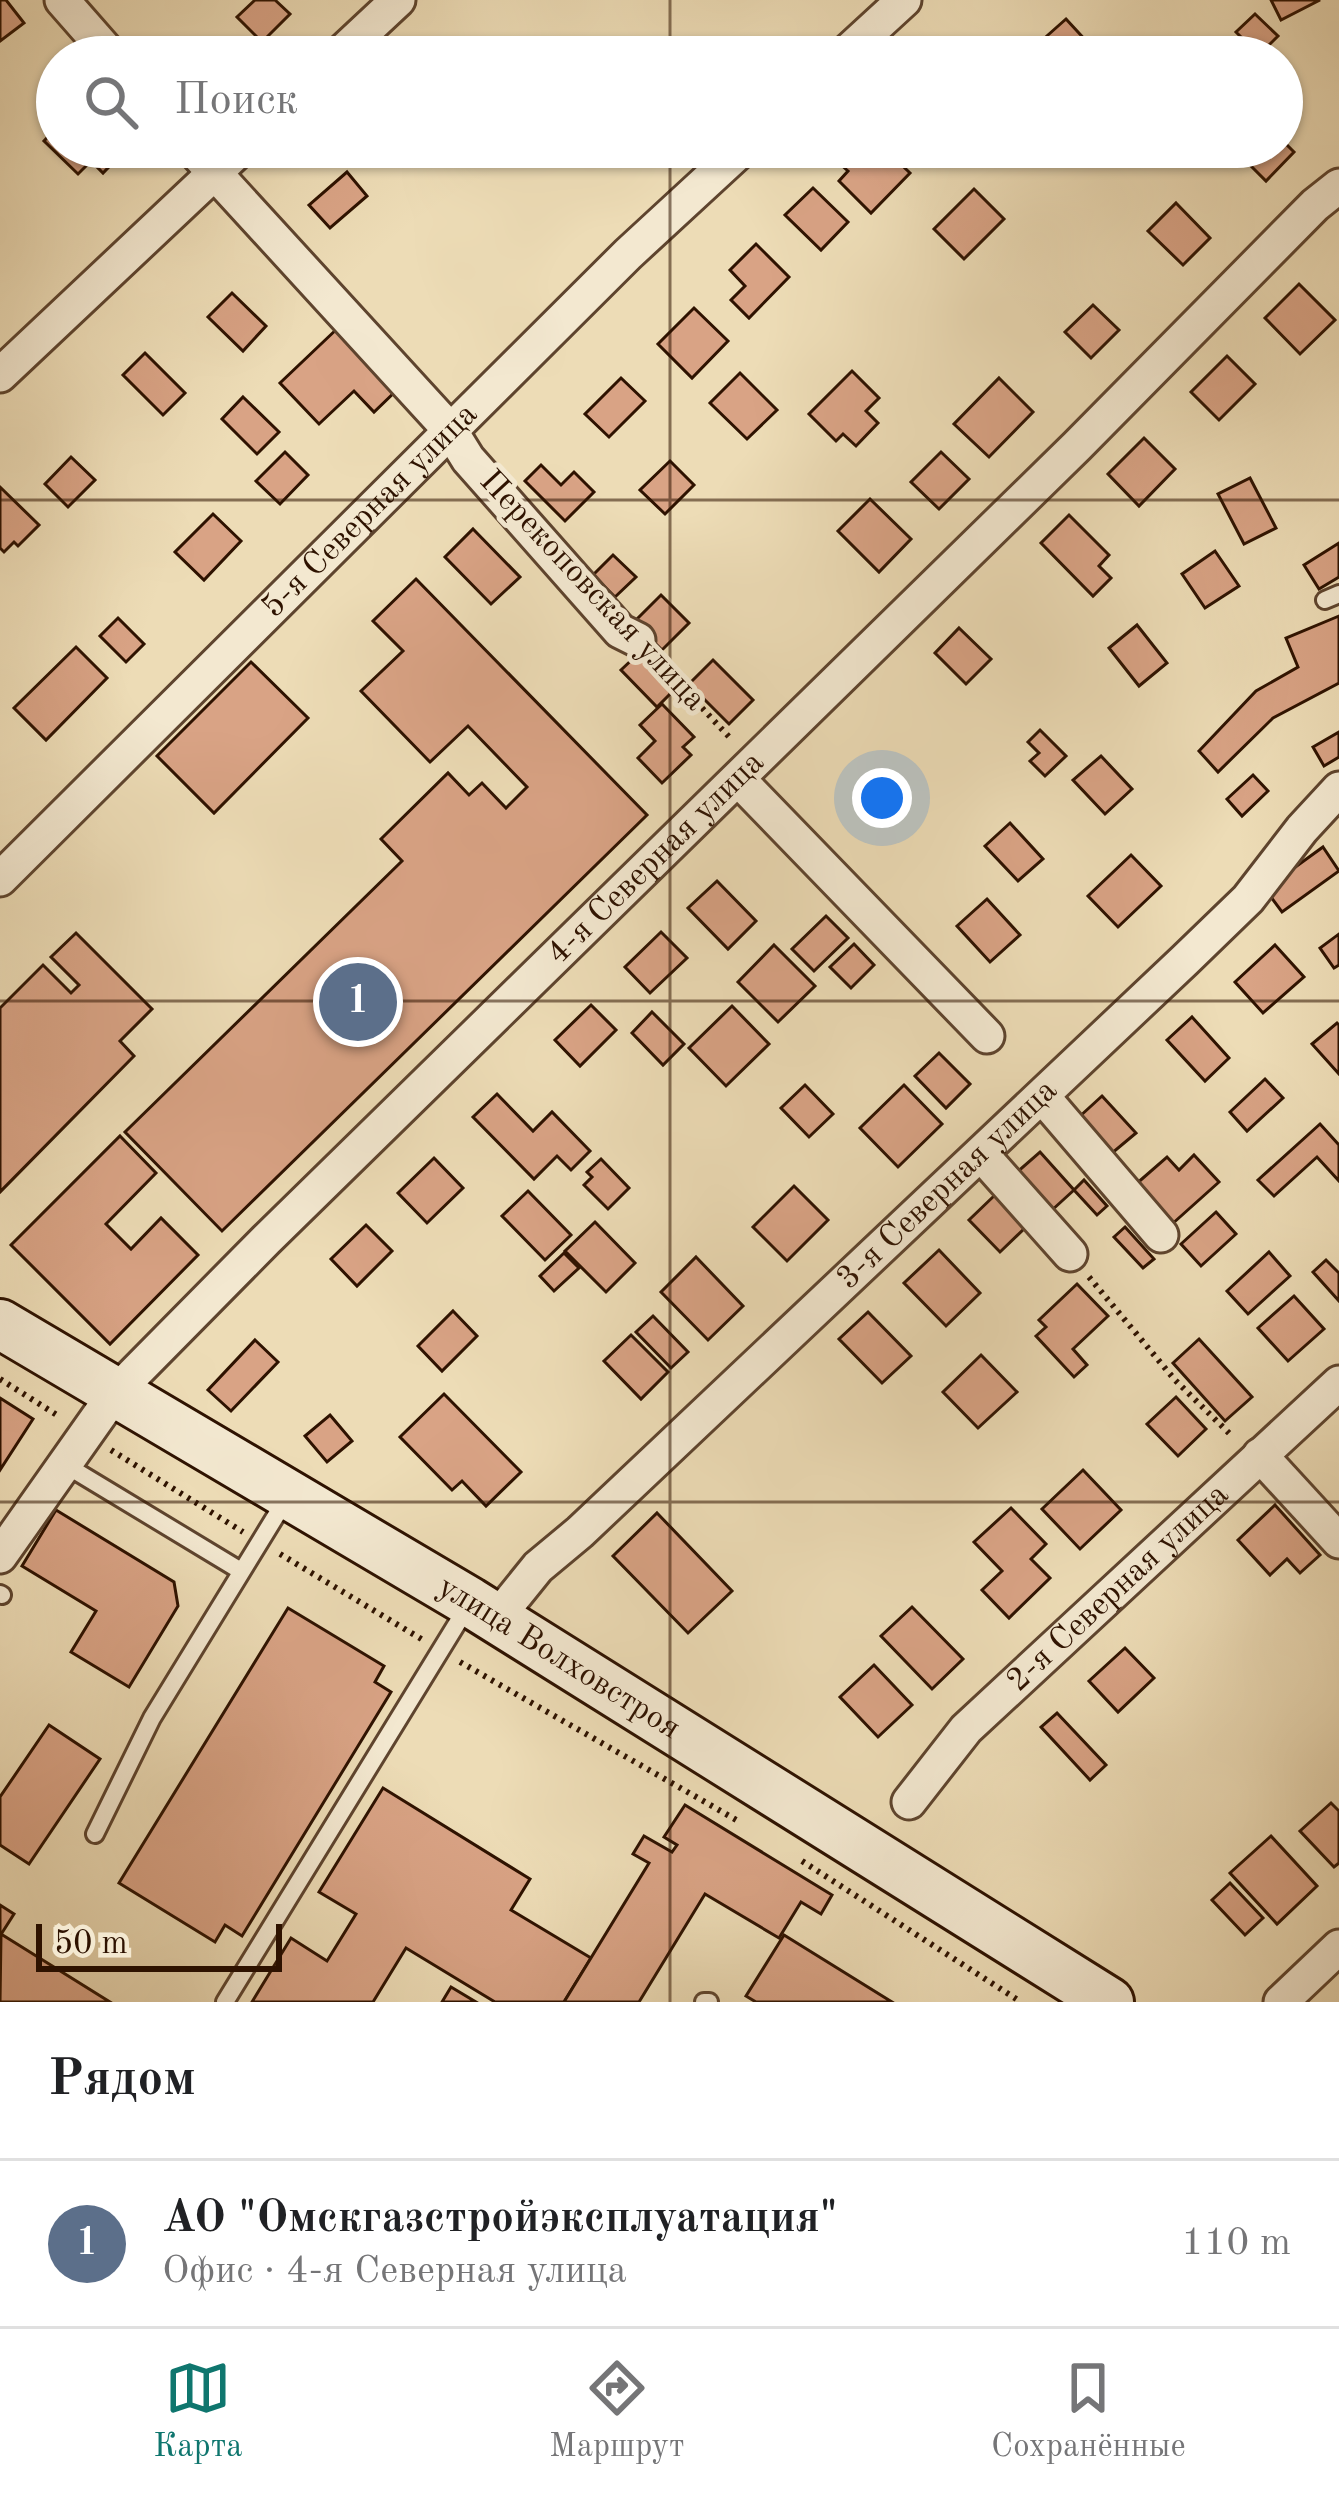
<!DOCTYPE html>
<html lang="ru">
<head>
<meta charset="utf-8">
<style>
	:root { --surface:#fff; --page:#f6f6f6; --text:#202124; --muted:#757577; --line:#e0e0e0; --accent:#0f766e }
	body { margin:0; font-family:"Old Standard TT",serif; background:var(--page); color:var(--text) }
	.scale { position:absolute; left:36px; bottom:30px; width:246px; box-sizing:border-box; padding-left:12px; border:6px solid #2e1200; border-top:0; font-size:33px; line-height:42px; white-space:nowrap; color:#2e1200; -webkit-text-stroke:9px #f3e8d0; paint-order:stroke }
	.you { position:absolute; left:882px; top:798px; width:42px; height:42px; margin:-30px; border:9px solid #fff; border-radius:50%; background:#1a73e8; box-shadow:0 0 0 18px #1a73e833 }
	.badge { display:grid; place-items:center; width:78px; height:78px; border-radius:50%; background:var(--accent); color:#fff; font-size:39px; font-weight:700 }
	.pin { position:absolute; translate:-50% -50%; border:6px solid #fff; box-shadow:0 3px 12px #0006 }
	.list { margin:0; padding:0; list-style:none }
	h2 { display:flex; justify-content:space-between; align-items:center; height:156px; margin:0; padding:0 48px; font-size:51px }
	h2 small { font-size:39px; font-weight:400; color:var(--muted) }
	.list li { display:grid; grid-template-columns:78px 1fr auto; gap:36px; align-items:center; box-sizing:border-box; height:168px; padding:0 48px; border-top:3px solid var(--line) }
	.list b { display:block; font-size:45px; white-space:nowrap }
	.list p { margin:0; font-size:39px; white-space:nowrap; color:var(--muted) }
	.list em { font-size:39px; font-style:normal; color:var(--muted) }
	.icon { flex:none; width:66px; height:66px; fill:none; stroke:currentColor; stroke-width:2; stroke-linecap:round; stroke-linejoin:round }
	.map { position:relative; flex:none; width:1339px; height:2002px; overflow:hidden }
	.search { position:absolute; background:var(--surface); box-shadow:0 3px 9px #0004; left:36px; right:36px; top:36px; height:132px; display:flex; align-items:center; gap:30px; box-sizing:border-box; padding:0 42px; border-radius:66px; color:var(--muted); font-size:45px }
	.sheet { height:324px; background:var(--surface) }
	nav { display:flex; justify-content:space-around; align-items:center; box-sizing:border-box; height:168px; border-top:3px solid var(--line); background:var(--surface); font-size:33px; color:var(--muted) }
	nav a { display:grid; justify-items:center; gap:6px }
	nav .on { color:var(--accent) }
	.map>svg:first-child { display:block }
	.building { fill:#d9a385; stroke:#2e1200; stroke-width:3 }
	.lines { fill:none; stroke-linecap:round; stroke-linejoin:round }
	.service-casing { stroke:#5e442e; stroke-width:22 }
	.minor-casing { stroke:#5e442e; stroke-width:39 }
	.secondary-casing { stroke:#2e1200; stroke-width:54 }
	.path { stroke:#2e1200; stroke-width:6; stroke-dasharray:3 6; stroke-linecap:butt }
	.service { stroke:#f3e8d0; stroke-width:16 }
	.minor { stroke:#f3e8d0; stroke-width:33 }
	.secondary { stroke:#f3e8d0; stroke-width:48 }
	.grid { fill:none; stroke:#2e1200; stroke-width:3; stroke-opacity:0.55 }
	.labels { text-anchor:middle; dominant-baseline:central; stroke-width:10; stroke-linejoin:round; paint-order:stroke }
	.street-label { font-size:33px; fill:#2e1200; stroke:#f3e8d0 }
</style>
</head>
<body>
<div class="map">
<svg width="1339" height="2002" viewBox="0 0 1339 2002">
	<rect width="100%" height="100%" fill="#eddcb6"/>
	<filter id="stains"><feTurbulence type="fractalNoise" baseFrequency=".00167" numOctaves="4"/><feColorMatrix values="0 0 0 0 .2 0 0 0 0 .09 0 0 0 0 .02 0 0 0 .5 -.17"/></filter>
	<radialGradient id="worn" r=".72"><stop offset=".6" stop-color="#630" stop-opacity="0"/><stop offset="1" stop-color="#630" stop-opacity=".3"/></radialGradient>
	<g class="building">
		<path d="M0 0H6L24 23 0 41Z"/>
		<path d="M255 0H275L290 14 262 42 237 17Z"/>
		<path d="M1271 0H1320L1281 20Z"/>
		<path d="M1255 14 1278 36 1259 55 1236 32Z"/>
		<path d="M1066 19 1101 57H1052L1039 43Z"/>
		<path d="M57 127V147H128L103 173 91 161 78 174 44 141Z"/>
		<path d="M1282 140 1294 152 1266 181 1244 159 1255 147H1282Z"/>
		<path d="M855 147H883L910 173 871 213 839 181 848 171 839 163Z"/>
		<path d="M347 172 367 196 330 228 309 205Z"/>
		<path d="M813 188 848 222 821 250 785 215Z"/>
		<path d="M974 189 1004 219 964 259 934 229Z"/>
		<path d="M1176 203 1210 238 1183 265 1148 231Z"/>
		<path d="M756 244 789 277 749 318 731 300 745 286 730 270Z"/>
		<path d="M1299 284 1335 320 1300 354 1265 318Z"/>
		<path d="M232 293 266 326 243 351 208 317Z"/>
		<path d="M1093 305 1119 330 1091 358 1065 332Z"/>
		<path d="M694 308 728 341 692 378 658 344Z"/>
		<path d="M341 325 400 387 374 412 354 391 319 424 280 383Z"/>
		<path d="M145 353 185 393 163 415 123 375Z"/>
		<path d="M1227 356 1255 384 1219 420 1191 392Z"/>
		<path d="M852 371 879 398 866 411 878 423 856 446 843 434 836 441 809 414Z"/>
		<path d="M740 373 777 410 747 439 710 403Z"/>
		<path d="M621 378 645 401 609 437 585 414Z"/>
		<path d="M999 378 1033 412 989 457 954 424Z"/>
		<path d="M243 397 279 432 257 454 222 419Z"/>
		<path d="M1144 438 1175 469 1139 506 1108 474Z"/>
		<path d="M285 452 308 475 280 504 256 481Z"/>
		<path d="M941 452 969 479 939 509 911 482Z"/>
		<path d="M71 457 95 480 68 507 45 484Z"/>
		<path d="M670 461 694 485 665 514 640 490Z"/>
		<path d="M541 465 561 485 574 472 594 492 565 521 525 481Z"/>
		<path d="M1250 478 1276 528 1244 544 1218 494Z"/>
		<path d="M0 487 39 525 18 546 14 542 4 552 0 548Z"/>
		<path d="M870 499 911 539 879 572 838 531Z"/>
		<path d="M213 514 241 541 204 580 175 552Z"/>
		<path d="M1069 515 1109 555 1099 566 1111 578 1093 596 1041 543Z"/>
		<path d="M473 529 520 577 491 604 445 557Z"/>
		<path d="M1339 543V577L1319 589 1304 565Z"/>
		<path d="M1215 551 1239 586 1205 608 1182 574Z"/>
		<path d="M613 555 636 577 615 597 593 575Z"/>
		<path d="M416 579 647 815 222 1231 125 1132 402 861 381 839 448 773 469 795 482 783 506 808 527 787 468 726 430 762 361 691 403 651 373 621Z"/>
		<path d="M661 595 689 623 662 650 634 622Z"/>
		<path d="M1339 616V683L1273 718 1218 772 1199 751 1256 691 1298 667 1286 638Z"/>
		<path d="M118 618 144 644 126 662 100 636Z"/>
		<path d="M1137 625 1167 663 1139 686 1109 648Z"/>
		<path d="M959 628 991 659 966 684 935 653Z"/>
		<path d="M76 647 107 678 46 740 14 708Z"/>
		<path d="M639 653 675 689 657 707 621 670Z"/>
		<path d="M713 660 753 700 729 724 689 684Z"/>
		<path d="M251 662 308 718 214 813 157 756Z"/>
		<path d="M662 704 694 737 683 747 691 755 662 783 638 758 655 741 640 725Z"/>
		<path d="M1040 730 1066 756 1045 776 1030 761 1039 753 1028 742Z"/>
		<path d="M1339 732V757L1324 766 1313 747Z"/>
		<path d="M1101 756 1132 789 1105 814 1073 780Z"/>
		<path d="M1253 775 1268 791 1242 816 1227 799Z"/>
		<path d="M1010 823 1043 859 1018 881 985 846Z"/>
		<path d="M1323 847 1339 871 1282 912 1265 889Z"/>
		<path d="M1131 855 1161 886 1118 927 1088 896Z"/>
		<path d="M717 881 756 921 728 949 688 908Z"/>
		<path d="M987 899 1020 935 990 962 957 926Z"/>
		<path d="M826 916 848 938 814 971 792 949Z"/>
		<path d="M661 932 687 958 650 993 625 967Z"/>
		<path d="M76 933 152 1009 120 1041 134 1056 0 1192V1008L43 965 71 993 79 985 51 957Z"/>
		<path d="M1339 934V965L1334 968 1320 948Z"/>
		<path d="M854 944 874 965 851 988 830 967Z"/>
		<path d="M774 945 815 986 778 1022 738 982Z"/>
		<path d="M1275 945 1304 977 1263 1013 1235 982Z"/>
		<path d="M591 1005 616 1030 580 1066 555 1040Z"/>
		<path d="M732 1006 769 1044 726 1086 689 1048Z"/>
		<path d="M652 1012 684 1044 663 1065 632 1033Z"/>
		<path d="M1192 1017 1229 1058 1205 1081 1167 1040Z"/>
		<path d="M1337 1023 1339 1025V1074L1312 1044Z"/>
		<path d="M939 1053 970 1084 946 1108 915 1076Z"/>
		<path d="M1265 1079 1283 1098 1247 1131 1230 1112Z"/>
		<path d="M805 1085 833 1114 809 1137 781 1108Z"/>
		<path d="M904 1085 942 1124 898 1167 860 1128Z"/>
		<path d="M497 1094 533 1131 552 1112 590 1151 571 1170 557 1156 534 1179 473 1117Z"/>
		<path d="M1102 1096 1136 1133 1111 1154 1078 1118Z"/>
		<path d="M1320 1124 1339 1145V1181L1317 1157 1274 1196 1258 1180Z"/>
		<path d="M120 1136 156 1173 106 1224 131 1249 161 1218 198 1255 110 1344 11 1245Z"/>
		<path d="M1040 1152 1074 1190 1051 1211 1016 1173Z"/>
		<path d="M1194 1155 1219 1182 1171 1225 1135 1185 1167 1157 1179 1170Z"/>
		<path d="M434 1158 463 1188 427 1223 398 1193Z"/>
		<path d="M601 1159 629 1188 608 1209 584 1185 592 1177 587 1172Z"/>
		<path d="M1084 1180 1107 1206 1097 1215 1074 1190Z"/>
		<path d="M794 1186 828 1220 787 1261 753 1227Z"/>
		<path d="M528 1191 571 1235 545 1260 502 1216Z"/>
		<path d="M996 1194 1027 1226 1000 1252 969 1220Z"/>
		<path d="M1216 1212 1236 1234 1201 1266 1181 1244Z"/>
		<path d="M595 1222 635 1263 606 1292 565 1251Z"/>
		<path d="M366 1225 392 1251 357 1286 331 1259Z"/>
		<path d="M1125 1227 1154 1259 1143 1268 1114 1237Z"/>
		<path d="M939 1250 980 1293 946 1326 904 1283Z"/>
		<path d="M1269 1252 1290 1276 1248 1314 1227 1291Z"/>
		<path d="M564 1253 579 1268 554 1291 540 1276Z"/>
		<path d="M696 1257 743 1306 708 1340 661 1292Z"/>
		<path d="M1326 1260 1339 1273V1301L1313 1272Z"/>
		<path d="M1077 1284 1108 1316 1073 1349 1087 1365 1074 1377 1036 1336 1046 1327 1039 1320Z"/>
		<path d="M1294 1296 1324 1329 1288 1361 1258 1328Z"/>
		<path d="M453 1311 477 1336 442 1371 418 1346Z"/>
		<path d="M868 1312 911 1356 882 1383 839 1339Z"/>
		<path d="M653 1316 688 1352 671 1368 636 1332Z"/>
		<path d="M631 1335 668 1372 641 1399 604 1361Z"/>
		<path d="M1199 1339 1252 1397 1225 1421 1173 1363Z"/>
		<path d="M255 1340 278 1362 231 1411 208 1390Z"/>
		<path d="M981 1355 1017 1392 978 1428 943 1392Z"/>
		<path d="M444 1394 521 1472 486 1506 462 1481 452 1490 400 1437Z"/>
		<path d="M1176 1397 1206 1429 1178 1456 1147 1424Z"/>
		<path d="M0 1398 33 1419 0 1470Z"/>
		<path d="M330 1415 352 1441 327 1462 305 1436Z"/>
		<path d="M1083 1470 1121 1510 1080 1549 1042 1509Z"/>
		<path d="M1275 1505 1320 1555 1300 1573 1287 1559 1270 1575 1238 1540Z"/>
		<path d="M1011 1508 1046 1544 1031 1559 1050 1578 1009 1618 982 1590 1002 1571 974 1542Z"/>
		<path d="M56 1510 174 1582 178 1606 129 1687 71 1652 96 1611 22 1566Z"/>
		<path d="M657 1513 732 1591 688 1633 613 1556Z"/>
		<path d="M912 1607 963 1659 932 1689 881 1636Z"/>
		<path d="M288 1608 384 1666 375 1682 391 1692 242 1936 225 1925 215 1942 119 1883Z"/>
		<path d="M1125 1648 1154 1678 1118 1712 1089 1681Z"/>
		<path d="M874 1665 912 1705 878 1737 840 1697Z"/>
		<path d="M1057 1713 1106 1765 1090 1780 1041 1727Z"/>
		<path d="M49 1725 100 1759 29 1864 0 1845V1797Z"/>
		<path d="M383 1788 530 1879 511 1910 591 1958 564 2002H495L406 1948 373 2002H252L291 1938 327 1961 356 1914 319 1892Z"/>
		<path d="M1331 1803 1339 1811V1863L1334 1867 1300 1831Z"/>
		<path d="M685 1805 832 1895 821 1914 801 1902 779 1938 705 1894 639 2002H564L649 1863 633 1854 644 1836 672 1852 677 1845 664 1837Z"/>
		<path d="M1271 1836 1317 1886 1277 1924 1230 1873Z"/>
		<path d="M1230 1883 1263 1918 1245 1935 1212 1900Z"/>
		<path d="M0 1905 14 1914 0 1936Z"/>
		<path d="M1 1934 110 2002H0Z"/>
		<path d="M784 1935 892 2002H756L746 1996Z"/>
		<path d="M451 1987 476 2002H442Z"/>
	</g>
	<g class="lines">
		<defs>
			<g id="service">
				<path d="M1325 600 1339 594"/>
				<path d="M64 1464 241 1571"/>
				<path d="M0 1594 2 1595"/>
				<path d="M95 1834 152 1718 288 1496"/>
				<path d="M225 2002 469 1604"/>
				<path d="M704 2002H709"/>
			</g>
			<g id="minor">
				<path d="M62 0 112 57"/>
				<path d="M337 57 398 0"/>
				<path d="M842 57 904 0"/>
				<path d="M191 147 450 430 468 459 620 631 638 640"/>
				<path d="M0 375 242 147"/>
				<path d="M739 780 987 1036"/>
				<path id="s1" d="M0 879 628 254 744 147"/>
				<path d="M1042 1096 1161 1235"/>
				<path d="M981 1154 1070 1254"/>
				<path d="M1260 1455 1339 1541"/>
				<path id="s2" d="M0 1556 115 1393 266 1240 1077 446 1315 205 1339 186"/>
				<path id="s3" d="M496 1619 538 1567 580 1532 1185 960 1248 899 1302 829 1339 789"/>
				<path id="s4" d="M909 1802 966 1729 1339 1383"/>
				<path d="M1281 2002 1339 1947"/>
			</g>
			<g id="secondary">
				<path id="s5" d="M0 1324 470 1602 1109 2002"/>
			</g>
		</defs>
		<use href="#service" class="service-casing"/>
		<use href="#minor" class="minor-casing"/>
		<use href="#secondary" class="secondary-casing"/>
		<g class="path">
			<path d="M659 662 732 740"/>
			<path d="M1089 1277 1175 1380 1232 1436"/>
			<path d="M0 1379 60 1417"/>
			<path d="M111 1450 243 1532"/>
			<path d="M280 1554 423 1640"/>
			<path d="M460 1662 740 1822"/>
			<path d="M802 1861 1021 2002"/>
		</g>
		<use href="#service" class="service"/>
		<use href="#minor" class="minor"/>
		<use href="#secondary" class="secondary"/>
	</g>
	<path class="grid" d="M670 0V57M670 147V2002M0 500H1339M0 1001H1339M0 1502H1339"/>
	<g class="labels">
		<g class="street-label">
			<text stroke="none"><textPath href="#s1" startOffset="522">5-я Северная улица</textPath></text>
			<text transform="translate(592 591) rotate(47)">Перекоповская улица</text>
			<text stroke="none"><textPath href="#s2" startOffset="960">4-я Северная улица</textPath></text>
			<text stroke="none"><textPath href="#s3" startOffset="627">3-я Северная улица</textPath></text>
			<text stroke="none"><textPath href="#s4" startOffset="300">2-я Северная улица</textPath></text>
			<text stroke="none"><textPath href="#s5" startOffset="651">улица Волховстроя</textPath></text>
		</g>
	</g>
	<rect width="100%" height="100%" filter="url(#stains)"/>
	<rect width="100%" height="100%" fill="url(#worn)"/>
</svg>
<div class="scale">50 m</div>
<div class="you"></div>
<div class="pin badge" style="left:358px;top:1002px;background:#5c6f8a">1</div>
<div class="search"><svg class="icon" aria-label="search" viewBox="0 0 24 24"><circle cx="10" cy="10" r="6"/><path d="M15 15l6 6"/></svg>Поиск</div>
</div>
<section class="sheet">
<h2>Рядом<small></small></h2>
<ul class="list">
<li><span class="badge" style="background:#5c6f8a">1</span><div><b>АО &quot;Омскгазстройэксплуатация&quot;</b><p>Офис · 4-я Северная улица</p></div><em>110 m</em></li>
</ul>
</section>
<nav>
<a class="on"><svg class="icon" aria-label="map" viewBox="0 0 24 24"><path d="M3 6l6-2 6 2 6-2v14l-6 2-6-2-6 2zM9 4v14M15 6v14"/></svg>Карта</a>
<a><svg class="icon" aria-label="directions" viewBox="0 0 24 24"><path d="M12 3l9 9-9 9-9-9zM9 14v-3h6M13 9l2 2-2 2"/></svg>Маршрут</a>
<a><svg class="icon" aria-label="saved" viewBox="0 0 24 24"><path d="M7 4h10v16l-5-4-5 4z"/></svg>Сохранённые</a>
</nav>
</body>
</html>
